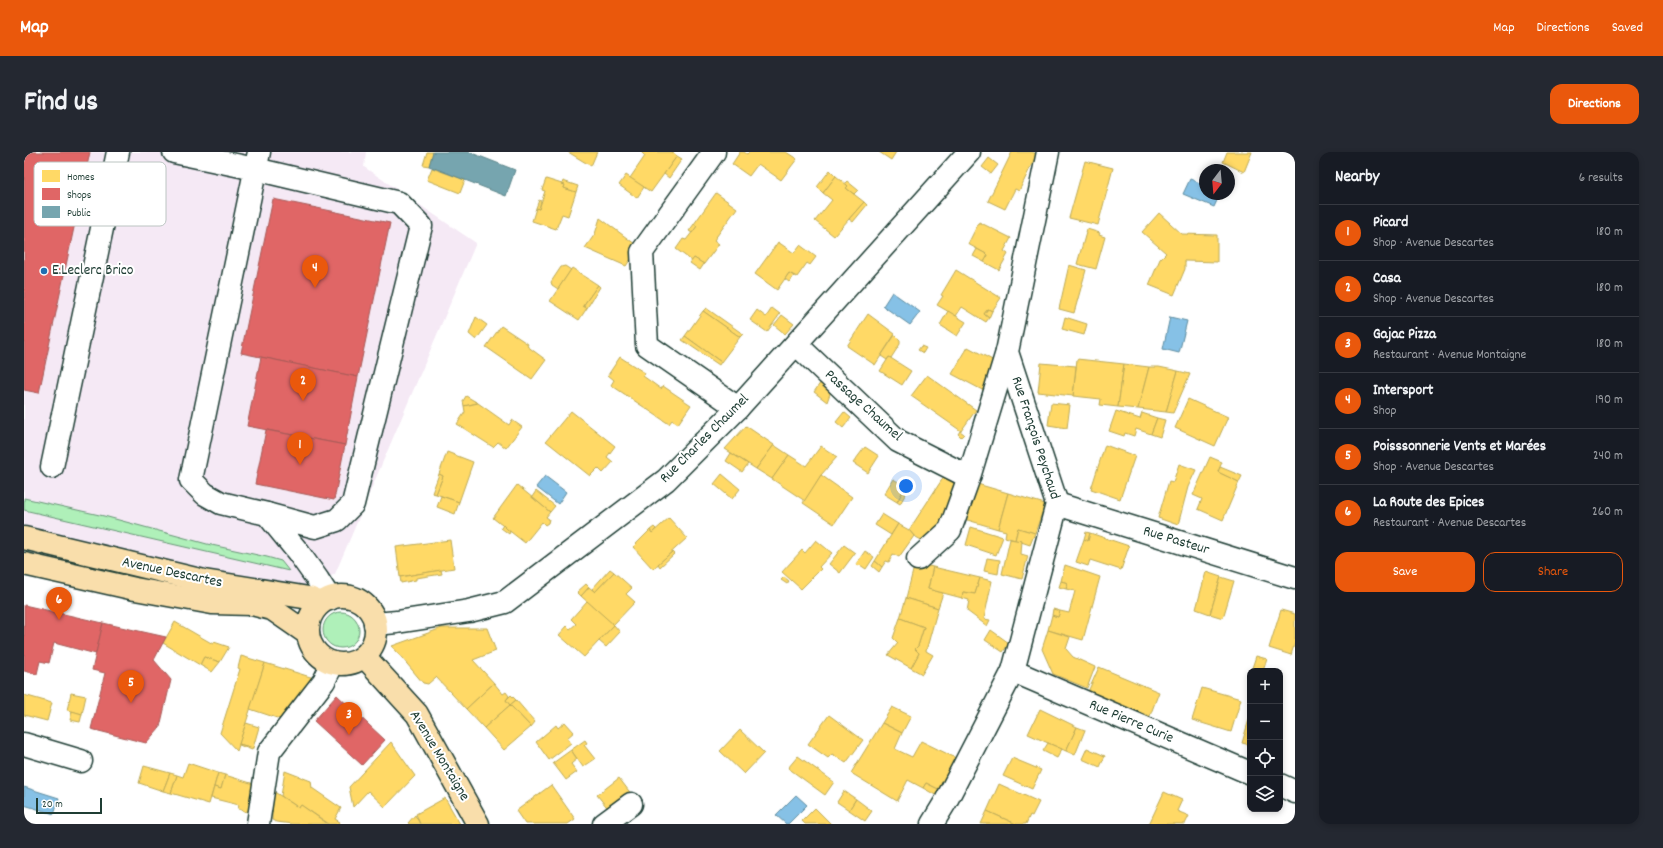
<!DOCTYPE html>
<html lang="en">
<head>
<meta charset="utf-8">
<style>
	:root { --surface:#171b24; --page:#242831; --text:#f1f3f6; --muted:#9ea1a6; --line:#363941; --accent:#ea580c }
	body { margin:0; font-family:Dekko,sans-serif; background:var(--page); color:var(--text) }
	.controls { position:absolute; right:12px; bottom:12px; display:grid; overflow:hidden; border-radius:8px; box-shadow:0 2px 6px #0003 }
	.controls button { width:36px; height:36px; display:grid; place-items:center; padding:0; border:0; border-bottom:1px solid var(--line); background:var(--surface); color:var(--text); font:20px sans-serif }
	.compass { position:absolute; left:1175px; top:12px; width:36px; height:36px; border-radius:50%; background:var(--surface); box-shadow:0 2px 6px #0003; rotate:196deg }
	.scale { position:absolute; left:12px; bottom:10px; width:66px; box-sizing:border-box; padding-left:4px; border:2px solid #1f3d34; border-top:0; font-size:11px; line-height:14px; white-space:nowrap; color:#1f3d34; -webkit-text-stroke:3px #fff; paint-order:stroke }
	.you { position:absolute; left:882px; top:334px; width:14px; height:14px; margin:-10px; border:3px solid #fff; border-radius:50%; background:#1a73e8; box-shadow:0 0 0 6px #1a73e833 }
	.badge { display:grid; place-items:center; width:26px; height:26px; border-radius:50%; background:var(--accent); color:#fff; font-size:13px; font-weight:700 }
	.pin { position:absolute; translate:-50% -33px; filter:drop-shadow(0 1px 2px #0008) }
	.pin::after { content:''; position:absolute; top:21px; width:14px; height:12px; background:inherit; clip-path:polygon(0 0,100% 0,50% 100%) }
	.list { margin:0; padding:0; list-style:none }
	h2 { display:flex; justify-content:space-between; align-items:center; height:52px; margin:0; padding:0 16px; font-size:17px }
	h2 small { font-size:13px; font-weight:400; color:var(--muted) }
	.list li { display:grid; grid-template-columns:26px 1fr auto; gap:12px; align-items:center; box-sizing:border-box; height:56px; padding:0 16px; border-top:1px solid var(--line) }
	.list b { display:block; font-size:15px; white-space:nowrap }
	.list p { margin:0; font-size:13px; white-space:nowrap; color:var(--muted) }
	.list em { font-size:13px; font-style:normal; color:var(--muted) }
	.actions { display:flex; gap:8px; padding:12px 16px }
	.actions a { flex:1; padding:9px 0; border:1px solid var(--accent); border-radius:12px; text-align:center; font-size:14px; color:var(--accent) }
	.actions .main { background:var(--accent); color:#fff }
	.icon { flex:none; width:22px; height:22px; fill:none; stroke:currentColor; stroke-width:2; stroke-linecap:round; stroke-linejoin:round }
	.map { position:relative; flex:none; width:1271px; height:672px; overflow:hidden; border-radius:12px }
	header { display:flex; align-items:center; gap:24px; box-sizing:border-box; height:56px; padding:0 20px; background:var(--accent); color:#fff }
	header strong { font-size:19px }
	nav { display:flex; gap:22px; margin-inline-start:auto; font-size:14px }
	.intro { display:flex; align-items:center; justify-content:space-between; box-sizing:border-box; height:96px; padding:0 24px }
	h1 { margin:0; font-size:28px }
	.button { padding:10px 18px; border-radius:12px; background:var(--accent); color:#fff; font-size:14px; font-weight:700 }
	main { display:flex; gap:24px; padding:0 24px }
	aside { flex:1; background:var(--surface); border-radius:12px; box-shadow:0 2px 6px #0003 }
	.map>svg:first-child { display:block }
	.built { fill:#f5e9f5 }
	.green { fill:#aff0b9; stroke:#679676 }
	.water { fill:#86c1e6; stroke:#5d8c9f }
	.homes { fill:#ffd966; stroke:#bcaa57 }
	.shops { fill:#e06666; stroke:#a65a57 }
	.public { fill:#76a5af; stroke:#5c868a }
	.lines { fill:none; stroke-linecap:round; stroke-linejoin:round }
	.minor-casing { stroke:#1f3d34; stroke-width:25 }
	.major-casing { stroke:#1f3d34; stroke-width:25 }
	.minor { stroke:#fff; stroke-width:22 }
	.major { stroke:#f9deab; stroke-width:22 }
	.poi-dot { fill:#1f6fb2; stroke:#fff; stroke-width:1.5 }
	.labels { text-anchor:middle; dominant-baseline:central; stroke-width:4; stroke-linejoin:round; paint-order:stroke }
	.poi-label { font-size:15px; fill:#1f3d34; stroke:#fff; text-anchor:start }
	.street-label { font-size:15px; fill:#1f3d34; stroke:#fff }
	.key { fill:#fff; stroke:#bcc5c2; stroke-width:1 }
	.key-label { font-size:11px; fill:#1f3d34 }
</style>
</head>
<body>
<header>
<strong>Map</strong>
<nav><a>Map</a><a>Directions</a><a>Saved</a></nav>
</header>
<div class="intro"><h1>Find us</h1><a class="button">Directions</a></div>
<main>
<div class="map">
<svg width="1271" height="672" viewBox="0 0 1271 672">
	<rect width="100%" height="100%" fill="#fff"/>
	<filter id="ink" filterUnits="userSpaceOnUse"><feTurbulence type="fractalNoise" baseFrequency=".025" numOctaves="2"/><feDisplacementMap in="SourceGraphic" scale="8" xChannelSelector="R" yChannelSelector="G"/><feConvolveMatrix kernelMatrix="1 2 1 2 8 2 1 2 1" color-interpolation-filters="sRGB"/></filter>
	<g filter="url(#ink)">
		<path class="built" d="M0 0H342L340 15 452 91 311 422 284 437 0 386Z"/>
		<g class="green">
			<path d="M0 346 80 364 183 392 243 405 257 409 265 419 0 358Z"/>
			<circle cx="317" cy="478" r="18"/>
		</g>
		<g class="water">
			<path d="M1166 27 1181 33V42H1196L1190 55 1159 42Z"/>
			<path d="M868 140 896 160 886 173 859 154Z"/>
			<path d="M1146 165 1163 169 1155 201 1139 197Z"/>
			<path d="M521 324 542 340 534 352 512 335Z"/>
			<path d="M0 635 35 646 30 662 0 653Z"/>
			<path d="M772 643 783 653 764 672H762L752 663Z"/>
		</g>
		<g class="homes">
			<path d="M403 0H409L405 14 399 13Z"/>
			<path d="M544 0H573L567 14Z"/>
			<path d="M617 0H648L653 4 627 40 606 26 621 4Z"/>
			<path d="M716 0H720L723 2 725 0H762L773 7 757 28 734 12 725 24 708 12Z"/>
			<path d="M855 0H872L867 8Z"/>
			<path d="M988 0H1008L1013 2 995 39 991 37 981 57 964 49Z"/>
			<path d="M1203 0H1228L1220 20 1199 10Z"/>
			<path d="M653 4 658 7 645 26 640 22Z"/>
			<path d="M965 6 974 13 967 22 958 15Z"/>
			<path d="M1061 9 1089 16 1074 73 1045 66Z"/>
			<path d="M408 16 441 28 436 41 403 28Z"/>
			<path d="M806 18 812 24 799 41 793 35Z"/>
			<path d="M602 23 620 35 613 46 595 33Z"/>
			<path d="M812 24 824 34 822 36 840 50 810 84 791 69 808 48 799 41Z"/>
			<path d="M522 27 538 32 541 33 540 36 552 40 544 64 538 62 532 77 508 69 512 56 515 57 521 39 518 38Z"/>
			<path d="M539 29 554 34 552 40 540 36 541 33 538 32Z"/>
			<path d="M823 29 834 38 830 42 822 36 824 34 821 31Z"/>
			<path d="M692 41 713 56 690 88 695 92 680 112 670 106 668 109 652 97 659 87 662 88 673 74 670 72Z"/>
			<path d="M515 48 517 49 515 57 512 56Z"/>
			<path d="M840 50 843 53 829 70 825 67Z"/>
			<path d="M1135 61 1158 82 1193 83V110L1161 109V117L1150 143 1125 133 1136 107 1142 101 1118 80Z"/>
			<path d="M576 66 615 95 602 114 561 96 571 82Z"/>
			<path d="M955 70 987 86 980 99 984 102 975 118 960 110 964 103 944 92Z"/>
			<path d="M670 72 673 74 668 81 665 79Z"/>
			<path d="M1063 77 1076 81 1075 83 1081 85 1072 117 1053 112Z"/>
			<path d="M754 90 770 101 776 93 792 105 786 113 783 111 773 125 765 121 753 138 731 122Z"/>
			<path d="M953 97 964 103 960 110 949 104Z"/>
			<path d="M670 106 680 112 676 118 666 111Z"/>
			<path d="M1045 113 1062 118 1050 161 1035 157Z"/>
			<path d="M541 114 547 118 534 137 528 133 527 130 537 115Z"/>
			<path d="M548 116 574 133 559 154 563 156 555 168 526 149Z"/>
			<path d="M932 118 977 146 968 159 964 157 960 162 965 166 962 170 938 155 932 164 913 153 919 144 917 143Z"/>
			<path d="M765 121 770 124 765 130 761 127Z"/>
			<path d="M574 133 576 135 563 156 559 154Z"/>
			<path d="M682 156 719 182 716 185 679 159Z"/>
			<path d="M748 156 756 162 743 180 726 168 733 158 742 165Z"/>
			<path d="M964 157 968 159 965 166 960 162Z"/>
			<path d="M679 159 716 185 697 210 661 184Z"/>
			<path d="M924 159 942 170 933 184 916 173Z"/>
			<path d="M844 162 871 182 851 213 823 194Z"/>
			<path d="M758 163 770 172 761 182 750 173Z"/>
			<path d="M452 165 463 173 452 188 445 182Z"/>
			<path d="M1041 165 1063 172 1060 183 1038 177Z"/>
			<path d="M477 174 504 192 503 194 522 208 508 227 462 195Z"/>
			<path d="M871 183 876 188V192L867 206 865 205 863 208 857 204Z"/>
			<path d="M661 184 697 210 695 213 658 188Z"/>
			<path d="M897 194 902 196 899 201 894 198Z"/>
			<path d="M944 195 976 212 962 240 928 222Z"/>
			<path d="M596 205 621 221 619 224 637 237 639 234 667 253 654 272 648 268 645 272 587 233 590 228 584 223Z"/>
			<path d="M865 205 887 219 878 233 856 219Z"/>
			<path d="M1053 207 1100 212 1094 255 1076 253 1077 247 1049 244Z"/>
			<path d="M1017 211 1052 214 1049 244 1014 240Z"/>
			<path d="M1100 212 1125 215 1114 257 1094 255Z"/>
			<path d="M1125 215H1135L1154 219 1142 260 1114 257Z"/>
			<path d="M1154 219 1166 222 1149 261 1142 260Z"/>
			<path d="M903 223 952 258 937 279 887 244Z"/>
			<path d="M799 227 808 236 803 250 790 240Z"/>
			<path d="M442 244 454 251 440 254 439 249Z"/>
			<path d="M1164 247 1204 265 1191 294 1151 276Z"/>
			<path d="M454 251 485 273 488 268 498 275 482 296 474 290 469 295 433 272 441 260 440 254Z"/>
			<path d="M1027 251 1046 253 1043 276 1024 273Z"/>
			<path d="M547 259 591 294 583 305 589 310 579 321 574 316 566 324 522 289Z"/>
			<path d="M1092 259 1116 267 1118 261 1133 266 1127 282 1112 277 1110 284 1101 281 1100 284 1085 279Z"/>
			<path d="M820 260 827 266 819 276 812 270Z"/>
			<path d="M1133 266 1141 268 1136 285 1127 282Z"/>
			<path d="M722 274 750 293 732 317 701 297Z"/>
			<path d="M936 279 940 282 937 285 934 282Z"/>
			<path d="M750 293 765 303 748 327 732 317Z"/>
			<path d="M1081 293 1111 304 1096 347 1067 337Z"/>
			<path d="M797 294 813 305 797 323 781 349 748 327 765 303 782 314Z"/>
			<path d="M841 295 855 304 844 321 829 311Z"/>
			<path d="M423 300 449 310 435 350 412 342 419 324 415 322Z"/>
			<path d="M707 301 724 312 718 320 702 309Z"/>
			<path d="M1186 305 1198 310 1194 320 1215 330 1199 368 1174 357 1178 347 1169 343Z"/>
			<path d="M1155 312 1172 318 1164 335 1154 373 1134 366 1145 329 1149 330Z"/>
			<path d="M1196 315 1218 324 1215 330 1194 320Z"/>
			<path d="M415 322 419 324 412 342 408 341Z"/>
			<path d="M698 322 716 337 708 347 690 332Z"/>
			<path d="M797 323 828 345 810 372 779 351Z"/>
			<path d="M921 323 939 334 903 391 890 384 885 378Z"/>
			<path d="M869 327 882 334 873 350 860 342Z"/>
			<path d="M950 331 984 341 974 377 940 367Z"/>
			<path d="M493 333 526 360 522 365 525 367 524 371 521 373 518 370 501 391 469 366Z"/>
			<path d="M882 334 885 336 876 352 873 350Z"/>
			<path d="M512 339 531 354 526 360 508 345Z"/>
			<path d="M984 341 1021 352 1011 381 994 376 991 388 981 385 982 379 974 377Z"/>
			<path d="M417 344 435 350 431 362 413 355Z"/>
			<path d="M858 362 874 372 867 383 851 373Z"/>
			<path d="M645 366 663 386 629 417 609 395 626 378 628 381Z"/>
			<path d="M874 372 885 378 890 384 875 405 869 402 865 410 862 409 858 415 851 409Z"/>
			<path d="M479 373 486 380 485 382 477 376Z"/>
			<path d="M630 375 632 377 628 381 626 378Z"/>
			<path d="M947 375 979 385 972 403 942 393Z"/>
			<path d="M994 376 1011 381 1006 393 991 388Z"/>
			<path d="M1062 380 1066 381 1064 389 1060 387Z"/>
			<path d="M1066 381 1105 394 1097 418 1066 408 1064 414 1052 410 1060 387 1064 389Z"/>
			<path d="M986 387 998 389 997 402 1004 404 998 427 978 422Z"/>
			<path d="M426 388 430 416 376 425 372 395Z"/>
			<path d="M792 388 808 401 795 415 797 417 777 437 758 420 778 398 781 401Z"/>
			<path d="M820 393 831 401 816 421 805 412Z"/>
			<path d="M841 399 850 405 842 417 836 413 835 414 832 412Z"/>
			<path d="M648 400 650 402 636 415 634 412Z"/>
			<path d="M963 406 976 408 974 422 960 419Z"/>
			<path d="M851 409 858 415 855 420 848 414Z"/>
			<path d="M891 411 909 415 904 437 919 441 914 456 882 446Z"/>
			<path d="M1041 413 1076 425 1059 488 1024 478 1028 463 1034 465 1036 459 1045 461 1051 439 1042 437 1044 431 1037 429Z"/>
			<path d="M909 415 956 426 951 442 939 440 938 446 904 437Z"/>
			<path d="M586 417 590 420 571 440 568 437Z"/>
			<path d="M417 418 418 422 392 426V428L377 431 376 425Z"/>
			<path d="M590 420 608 436 602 442 611 450 589 473 557 444 565 435 571 440Z"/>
			<path d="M1182 420 1197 425 1186 462 1172 457Z"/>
			<path d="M760 425 765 429 763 432 757 428Z"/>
			<path d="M1197 425 1210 429 1199 466 1186 462Z"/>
			<path d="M956 426 968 429 960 467 966 468 963 474 943 459 945 448 938 446 939 440 951 442Z"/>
			<path d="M1037 429 1044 431 1042 437 1035 435Z"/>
			<path d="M562 432 565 435 557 444 553 440Z"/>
			<path d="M882 446 914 456 902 499 909 503 898 522 887 516 895 501 891 497 894 494 900 475 876 466Z"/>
			<path d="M563 449 590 473 560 505 535 483 543 474 546 477 552 472 547 467Z"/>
			<path d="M1029 457 1036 459 1034 465 1028 463Z"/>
			<path d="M1257 458 1271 462V490L1267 503 1245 496Z"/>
			<path d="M876 466 900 475 894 494 891 497 895 501 887 516 864 503 874 491 869 486Z"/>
			<path d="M151 470 189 492 190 490 205 495 196 510 180 505 176 513 139 491Z"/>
			<path d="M590 473 596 480 582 495 575 489Z"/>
			<path d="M418 476H463L472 499 449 508 470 531 442 557 412 525 404 532 399 531 368 494Z"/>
			<path d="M967 478 985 491 979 500 961 488Z"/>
			<path d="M1024 478 1046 485 1042 497 1049 505 1071 515 1063 536 1029 522 1018 497Z"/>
			<path d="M217 504 241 511 213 599 196 581 216 517 214 516Z"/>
			<path d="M1232 504 1243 507 1239 519H1227Z"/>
			<path d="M180 505 196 510 188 520 176 513Z"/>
			<path d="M241 511 293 527 259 562 256 567 226 557Z"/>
			<path d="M1075 515 1135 540 1124 569 1063 542Z"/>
			<path d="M470 531 479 542 482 540 485 544 482 548 486 553 460 576 442 557Z"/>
			<path d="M1178 536 1217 547 1207 580 1168 568Z"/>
			<path d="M47 541 62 544 58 562 43 558Z"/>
			<path d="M0 543 28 551 23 569 0 563Z"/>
			<path d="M487 543 492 548 486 553 482 548Z"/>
			<path d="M492 548 511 570 507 575 486 553Z"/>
			<path d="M486 553 507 575 480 598 460 576Z"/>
			<path d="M868 555 887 564 878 581 858 571Z"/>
			<path d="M1016 557 1053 575 1042 599 1004 582Z"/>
			<path d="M48 559 58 562 56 570 46 568Z"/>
			<path d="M805 563 839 588 822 611 808 602 804 606 784 592Z"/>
			<path d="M1226 564V593L1218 591Z"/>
			<path d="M541 570 550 580 543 586 547 591 525 608 512 590 532 573 534 576Z"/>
			<path d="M222 571 235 575 229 596 215 592Z"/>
			<path d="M858 571 878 581 871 597 888 605 897 589 934 607 918 639 902 631 899 636 884 628 873 649 827 621Z"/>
			<path d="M1053 575 1061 578 1051 603 1042 599Z"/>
			<path d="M716 578 740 601 720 622 696 599Z"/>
			<path d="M561 588 563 591 560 593 571 607 559 615 547 598Z"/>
			<path d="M367 590 391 624 361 655 344 639 329 655 325 635Z"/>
			<path d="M1024 591 1038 597 1033 606 1019 599Z"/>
			<path d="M215 592 229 596 228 598 215 593Z"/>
			<path d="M1063 596 1081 604 1076 615 1058 607Z"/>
			<path d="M547 598 553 607 547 612 553 620 542 628 529 611Z"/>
			<path d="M774 604 810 630 801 643 764 616Z"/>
			<path d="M988 606 1017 618 1008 637 979 624Z"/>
			<path d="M164 611 194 621 185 652 147 641 153 623 159 625Z"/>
			<path d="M120 614 146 621 139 639 115 631Z"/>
			<path d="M261 619 287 629 288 636 317 656 311 667 316 670 315 672H305L277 653 275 656 257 644Z"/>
			<path d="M146 621 153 623 147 641 139 639Z"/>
			<path d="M194 621 201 623 197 637 190 635Z"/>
			<path d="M201 623 230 632 225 650 232 652 229 662 214 657 215 653 187 646 190 635 197 637Z"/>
			<path d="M595 626 608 643 586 659 573 643Z"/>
			<path d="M902 631 918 639 915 645 899 636Z"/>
			<path d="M975 632 1015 650 1008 664 1006 663 1002 672H992L963 659Z"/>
			<path d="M527 633 551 667 544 672H501L492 659Z"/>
			<path d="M249 639 275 656 277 653 304 672H269L252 670 248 668Z"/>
			<path d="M820 639 832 647 825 658 813 650Z"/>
			<path d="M1140 640 1158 648 1153 659 1165 664 1161 672H1125Z"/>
			<path d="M421 646 436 672H396L392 662Z"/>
			<path d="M832 647 848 659 841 669 825 658Z"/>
			<path d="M791 656 807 672H781L778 669Z"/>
			<path d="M963 659 992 672H957Z"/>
			<path d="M391 663 396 672H385L384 671Z"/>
		</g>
		<g class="shops">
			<path d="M0 0H66L15 241 0 238Z"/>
			<path d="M249 47 366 71 334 225 217 201Z"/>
			<path d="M237 205 334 225 321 293 223 274Z"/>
			<path d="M242 278 321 293 310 348 231 332Z"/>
			<path d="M0 453 79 471 72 502 30 491 25 511 16 509 13 522 0 519Z"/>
			<path d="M79 471 142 485 130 508 147 528 136 575 122 591 67 577 81 521 68 518Z"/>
			<path d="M313 543 361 588 338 613 290 569Z"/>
		</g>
		<path class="public" d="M409 0H445L491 18 482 44 405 14Z"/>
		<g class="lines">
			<defs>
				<g id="minor">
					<path d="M150 0 231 17 375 51 397 74 329 352 313 368 291 375 243 362"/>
					<path d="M235 0 167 328 181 342 197 351 243 362 274 400 294 428 306 447"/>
					<path d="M690 0 618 100 623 193 714 256"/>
					<path d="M772 192 874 289 945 325 983 200"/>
					<path d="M28 315 94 0"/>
					<path d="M1033 352 1271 426"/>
					<path d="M894 407 926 378 945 325"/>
					<path d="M351 472 373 470 445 459 481 450 642 328 714 256 945 0"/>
					<path d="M989 519 1226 621"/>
					<path d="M0 592 57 609"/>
					<path d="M1256 633 1271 640"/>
					<path d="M234 672 245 600 300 529 309 511"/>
					<path d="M580 672 607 652"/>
					<path d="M908 672 922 649 989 519 1033 352 983 200 1024 0"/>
				</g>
				<g id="major">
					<path d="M0 386 180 429 285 446 297 451"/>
					<path d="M0 412 111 437 188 451 228 452 248 457 284 482"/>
					<circle cx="318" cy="478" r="34"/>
					<path d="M340 504 393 562 454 672"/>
				</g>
			</defs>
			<use href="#minor" class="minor-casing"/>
			<use href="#major" class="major-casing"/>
			<use href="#minor" class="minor"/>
			<use href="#major" class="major"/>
		</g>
	</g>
	<circle class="poi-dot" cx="20" cy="119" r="4"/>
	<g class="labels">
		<g class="poi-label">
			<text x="28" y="119">E.Leclerc Brico</text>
		</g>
		<g class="street-label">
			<text transform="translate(839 254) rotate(42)">Passage Chaumel</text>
			<text transform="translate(1011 286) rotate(72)">Rue François Peychaud</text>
			<text transform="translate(681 287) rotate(-45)">Rue Charles Chaumel</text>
			<text transform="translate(1152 389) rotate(17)">Rue Pasteur</text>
			<text transform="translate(148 421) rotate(12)">Avenue Descartes</text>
			<text transform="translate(1107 570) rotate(23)">Rue Pierre Curie</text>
			<text transform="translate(415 604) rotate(59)">Avenue Montaigne</text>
		</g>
	</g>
	<rect x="10" y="10" width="132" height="64" rx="6" class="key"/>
	<rect x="18" y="18" width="18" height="12" fill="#ffd966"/>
	<rect x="18" y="36" width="18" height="12" fill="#e06666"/>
	<rect x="18" y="54" width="18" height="12" fill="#76a5af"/>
	<g class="key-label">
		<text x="43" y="28">Homes</text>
		<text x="43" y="46">Shops</text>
		<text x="43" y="64">Public</text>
	</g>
</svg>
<div class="controls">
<button>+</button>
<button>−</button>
<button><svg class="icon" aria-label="locate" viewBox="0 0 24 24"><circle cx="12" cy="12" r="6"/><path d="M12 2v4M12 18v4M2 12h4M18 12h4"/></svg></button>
<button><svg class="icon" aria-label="layers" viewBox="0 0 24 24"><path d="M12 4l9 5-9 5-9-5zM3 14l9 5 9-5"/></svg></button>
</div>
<svg class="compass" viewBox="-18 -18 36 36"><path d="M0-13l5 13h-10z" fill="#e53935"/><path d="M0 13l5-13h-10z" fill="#9ea1a6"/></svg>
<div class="scale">20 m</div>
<div class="you"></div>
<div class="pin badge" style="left:276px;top:313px">1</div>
<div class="pin badge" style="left:279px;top:249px">2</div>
<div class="pin badge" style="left:325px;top:583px">3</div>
<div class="pin badge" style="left:291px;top:136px">4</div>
<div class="pin badge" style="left:107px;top:551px">5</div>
<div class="pin badge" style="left:35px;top:468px">6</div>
</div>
<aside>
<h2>Nearby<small>6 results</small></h2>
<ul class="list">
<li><span class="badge">1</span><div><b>Picard</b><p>Shop · Avenue Descartes</p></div><em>180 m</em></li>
<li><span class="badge">2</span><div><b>Casa</b><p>Shop · Avenue Descartes</p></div><em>180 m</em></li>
<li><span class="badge">3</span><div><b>Gajac Pizza</b><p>Restaurant · Avenue Montaigne</p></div><em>180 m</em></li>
<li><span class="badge">4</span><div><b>Intersport</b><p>Shop</p></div><em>190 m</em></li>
<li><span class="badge">5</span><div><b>Poisssonnerie Vents et Marées</b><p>Shop · Avenue Descartes</p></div><em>240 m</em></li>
<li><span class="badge">6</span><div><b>La Route des Epices</b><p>Restaurant · Avenue Descartes</p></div><em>260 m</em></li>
</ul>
<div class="actions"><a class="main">Save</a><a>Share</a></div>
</aside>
</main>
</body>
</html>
